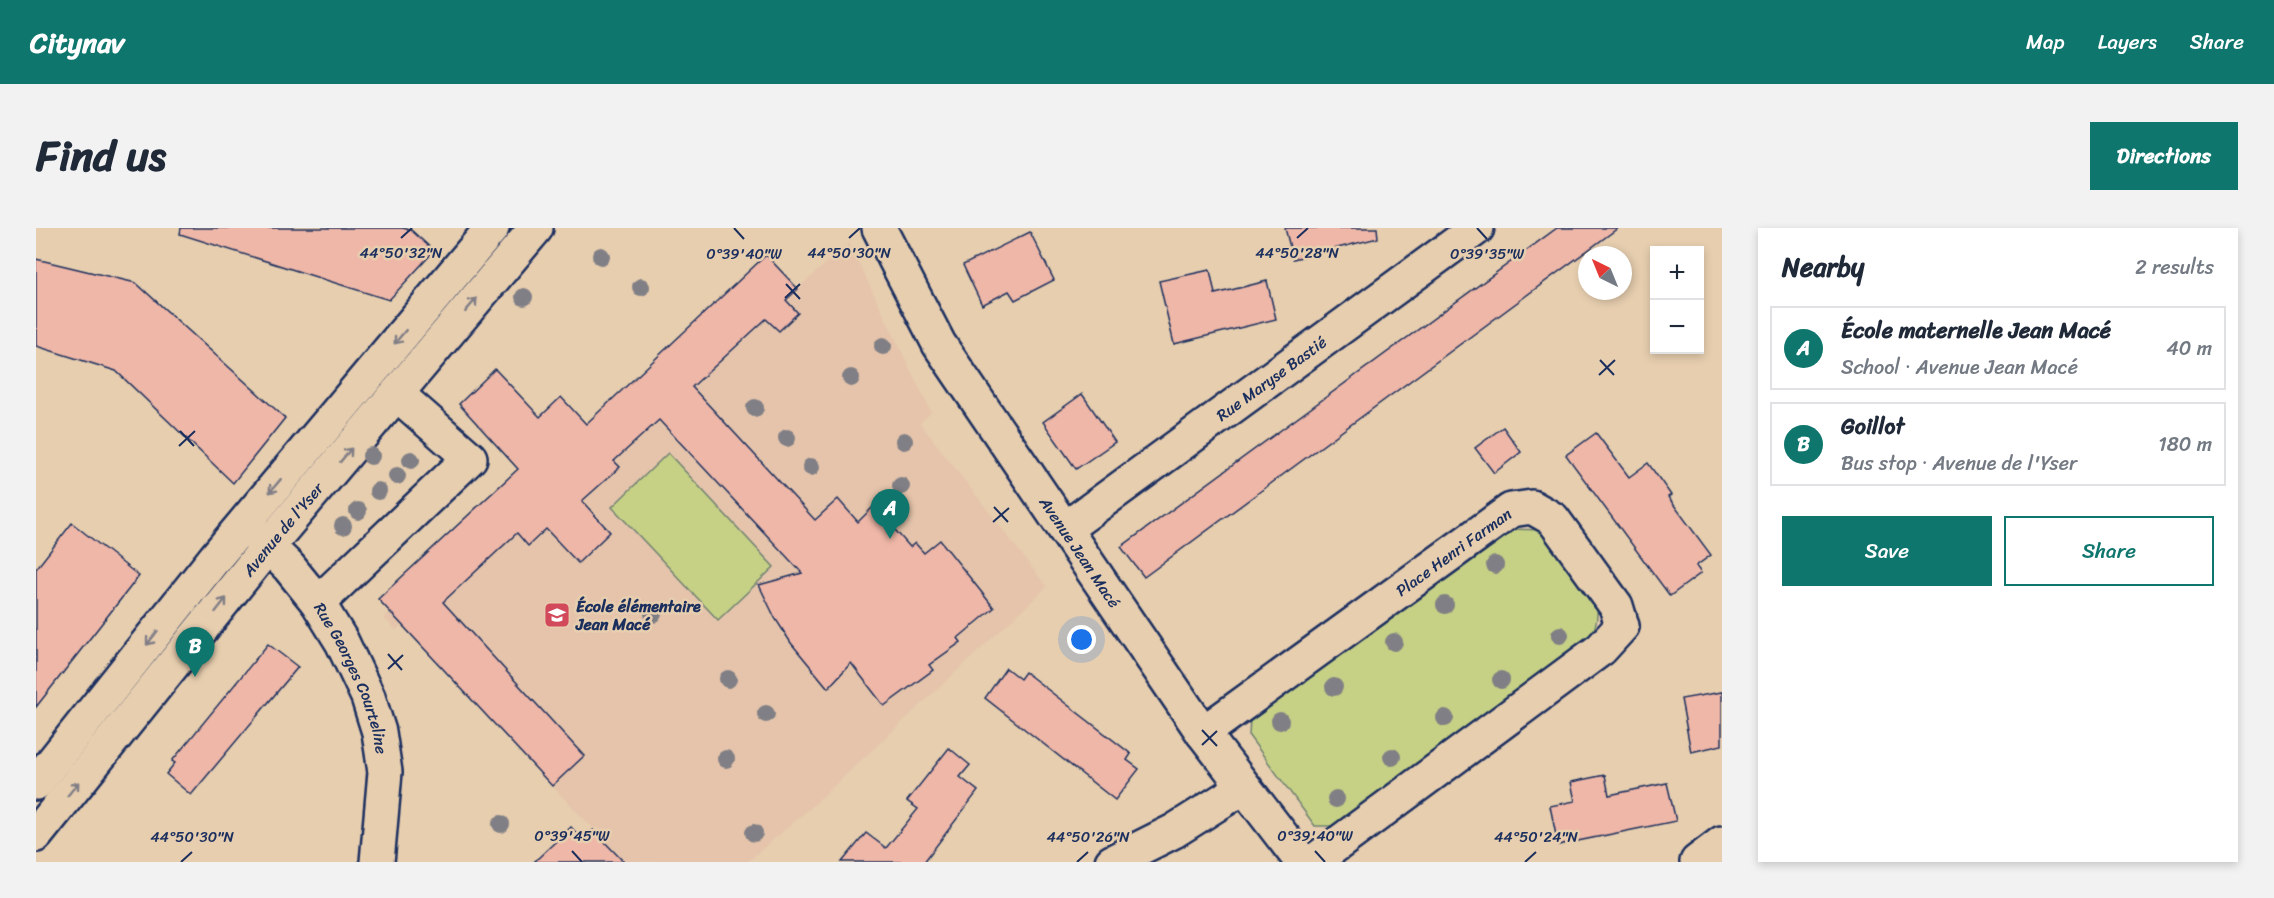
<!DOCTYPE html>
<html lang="en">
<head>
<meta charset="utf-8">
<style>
	:root { --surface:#fff; --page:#f2f2f3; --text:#1f2937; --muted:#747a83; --line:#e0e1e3; --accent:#0f766e }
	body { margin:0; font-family:Sriracha,sans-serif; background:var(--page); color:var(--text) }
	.controls { position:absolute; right:18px; top:18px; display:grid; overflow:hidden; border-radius:0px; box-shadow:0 3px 9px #0003 }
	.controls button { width:54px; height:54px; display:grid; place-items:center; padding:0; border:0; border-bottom:2px solid var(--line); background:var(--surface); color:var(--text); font:30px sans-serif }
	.compass { position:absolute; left:1542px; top:18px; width:54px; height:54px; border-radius:50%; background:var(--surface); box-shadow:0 3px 9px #0003; rotate:317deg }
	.you { position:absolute; left:1046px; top:412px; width:21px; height:21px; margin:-15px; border:4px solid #fff; border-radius:50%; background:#1a73e8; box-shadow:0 0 0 9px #1a73e833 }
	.badge { display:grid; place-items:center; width:39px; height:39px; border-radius:50%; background:var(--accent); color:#fff; font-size:20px; font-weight:700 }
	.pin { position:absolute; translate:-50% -50px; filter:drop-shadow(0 2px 3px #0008) }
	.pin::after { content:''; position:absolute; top:32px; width:21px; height:18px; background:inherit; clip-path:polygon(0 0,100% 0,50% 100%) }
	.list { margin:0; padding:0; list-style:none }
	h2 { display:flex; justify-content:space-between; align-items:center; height:78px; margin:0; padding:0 24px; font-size:26px }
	h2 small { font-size:20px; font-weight:400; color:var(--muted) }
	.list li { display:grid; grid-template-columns:39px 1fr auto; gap:18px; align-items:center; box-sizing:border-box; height:84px; margin:0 12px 12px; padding:0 12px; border:2px solid var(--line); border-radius:0px }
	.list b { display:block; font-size:22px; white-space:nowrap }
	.list p { margin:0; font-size:20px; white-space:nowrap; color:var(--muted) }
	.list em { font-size:20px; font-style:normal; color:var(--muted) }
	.actions { display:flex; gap:12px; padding:18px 24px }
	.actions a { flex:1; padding:14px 0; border:2px solid var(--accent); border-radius:0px; text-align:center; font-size:21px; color:var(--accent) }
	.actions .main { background:var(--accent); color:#fff }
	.map { position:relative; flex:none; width:1686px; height:634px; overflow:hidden; border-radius:0px }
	header { display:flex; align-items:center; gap:36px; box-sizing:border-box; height:84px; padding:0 30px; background:var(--accent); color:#fff }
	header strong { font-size:28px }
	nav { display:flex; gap:33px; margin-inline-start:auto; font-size:21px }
	.intro { display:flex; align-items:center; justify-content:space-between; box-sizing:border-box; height:144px; padding:0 36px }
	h1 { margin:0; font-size:42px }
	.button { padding:15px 27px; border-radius:0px; background:var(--accent); color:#fff; font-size:21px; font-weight:700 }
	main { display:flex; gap:36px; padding:0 36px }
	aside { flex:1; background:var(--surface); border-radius:0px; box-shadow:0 3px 9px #0003 }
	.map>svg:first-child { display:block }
	.built { fill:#e5c4ab }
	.green { fill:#c6d185; stroke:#708072; stroke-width:1.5 }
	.building { fill:#efb7a7; stroke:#1b2f5e; stroke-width:1.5 }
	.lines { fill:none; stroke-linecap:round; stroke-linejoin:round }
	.minor-casing { stroke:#1b2f5e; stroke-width:38 }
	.major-casing { stroke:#1b2f5e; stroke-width:38 }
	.minor { stroke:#e7ceaf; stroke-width:33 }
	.major { stroke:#e7ceaf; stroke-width:33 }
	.tree { fill:#807f85 }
	.oneway { stroke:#817e86 }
	.ticks { fill:none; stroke:#1b2f5e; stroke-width:2 }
	.labels { text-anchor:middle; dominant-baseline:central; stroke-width:5; stroke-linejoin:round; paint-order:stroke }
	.street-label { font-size:16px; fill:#1b2f5e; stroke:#e7ceaf }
	.poi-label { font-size:16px; font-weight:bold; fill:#1b2f5e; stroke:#e7ceaf; text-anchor:start }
	.ticks-label { font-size:15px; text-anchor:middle; fill:#1b2f5e; stroke:#e7ceaf; stroke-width:5; stroke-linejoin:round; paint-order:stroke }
</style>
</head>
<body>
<header>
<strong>Citynav</strong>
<nav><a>Map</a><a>Layers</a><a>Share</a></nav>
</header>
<div class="intro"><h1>Find us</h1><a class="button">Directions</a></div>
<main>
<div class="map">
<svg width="1686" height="634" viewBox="0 0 1686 634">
	<rect width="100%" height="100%" fill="#e7ceaf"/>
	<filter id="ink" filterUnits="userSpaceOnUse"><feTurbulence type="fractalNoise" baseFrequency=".0167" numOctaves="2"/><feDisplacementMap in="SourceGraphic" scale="12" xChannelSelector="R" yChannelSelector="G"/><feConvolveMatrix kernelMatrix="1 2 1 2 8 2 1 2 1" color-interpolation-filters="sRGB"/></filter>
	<g filter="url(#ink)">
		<path class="built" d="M813 15 895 184 884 195 1011 359 774 580 711 634H588L568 613 571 610 561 599 558 601 516 558 366 397 360 402 348 390 354 384 342 371 482 241 423 176 459 141 503 189 525 169 550 196 730 27 762 60Z"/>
		<g class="green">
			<path d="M632 225 738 339 682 392 576 279Z"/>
			<path d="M1473 301 1509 302 1561 377C1562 393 1560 402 1549 414L1302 598H1279L1213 508 1214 490Z"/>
		</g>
		<g class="building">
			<path d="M145 0H366L375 2 398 23 353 72 144 6Z"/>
			<path d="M1249 0H1341L1342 10 1257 31Z"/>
			<path d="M1521 0H1582L1108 349 1085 319Z"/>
			<path d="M994 4 1018 52 979 72 973 63 946 77 927 37Z"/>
			<path d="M730 27 762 61 750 72 762 85 743 103 730 91 656 159 779 292 802 271 822 294 838 278 874 319 879 315 888 325 904 312 958 380 922 410 925 414 893 437 897 442 848 478 815 435 792 460 755 415 739 390 723 357 766 345 623 192 578 233 584 239 546 273 574 304 542 335 510 301 492 318 481 305 407 374 548 528 516 558 342 371 482 241 423 176 459 141 504 189 525 169 550 196Z"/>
			<path d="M0 31 100 55 249 190 197 255 80 143 0 118Z"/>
			<path d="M1174 42 1179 66 1231 53 1240 91 1138 116 1123 53Z"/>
			<path d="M1046 166 1079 214 1040 241 1007 194Z"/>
			<path d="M1467 199 1485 224 1458 245 1439 220Z"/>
			<path d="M1560 205 1593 249 1612 235 1635 267 1632 269 1675 327 1660 338 1665 345 1634 368 1530 227Z"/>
			<path d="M36 295 103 348 0 479V341Z"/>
			<path d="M232 416 262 439 155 567 130 546 139 535 136 533Z"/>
			<path d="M970 440 984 451 989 444 1095 526 1091 532 1103 541 1079 572 949 470Z"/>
			<path d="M1686 464V517L1655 524 1645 471Z"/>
			<path d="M913 520 934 537 924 549 942 563 888 634H806L830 605 850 620 882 581 871 573Z"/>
			<path d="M1569 547 1573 567 1631 555 1640 593 1522 617 1514 578 1539 573 1535 554Z"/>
			<path d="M535 599 546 612 557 602 588 634H498Z"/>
		</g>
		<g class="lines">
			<defs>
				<g id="minor">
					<path id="s1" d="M843 0 903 116 1167 505 1266 634"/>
					<path id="s2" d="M211 298 253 339 282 375 306 414 332 469 343 504 349 544 341 634"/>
					<path id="s3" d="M1030 300 1441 0"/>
					<path d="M282 375 434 230 361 166"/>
					<path id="s4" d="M1167 505 1475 282 1496 279 1517 291 1580 378 1586 398 1565 421 1277 634"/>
					<path d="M1076 634 1138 603 1208 559"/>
					<path d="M1661 634 1686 615"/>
				</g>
				<g id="major">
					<path d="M0 555 179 330 456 0"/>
					<path id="s5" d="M0 607 232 318 500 0"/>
				</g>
			</defs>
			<use href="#minor" class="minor-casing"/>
			<use href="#major" class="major-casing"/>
			<use href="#minor" class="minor"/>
			<use href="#major" class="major"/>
		</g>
		<g class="tree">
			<circle cx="565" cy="28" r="9"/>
			<circle cx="605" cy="59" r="9"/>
			<circle cx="488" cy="69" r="9"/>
			<circle cx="847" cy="118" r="9"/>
			<circle cx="815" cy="150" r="9"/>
			<circle cx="719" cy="180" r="9"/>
			<circle cx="751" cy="210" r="9"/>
			<circle cx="868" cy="213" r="9"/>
			<circle cx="335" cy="228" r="9"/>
			<circle cx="375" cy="232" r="9"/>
			<circle cx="775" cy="239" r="9"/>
			<circle cx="361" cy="248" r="9"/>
			<circle cx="865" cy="258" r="9"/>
			<circle cx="342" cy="263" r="9"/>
			<circle cx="322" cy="283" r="9"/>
			<circle cx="307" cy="298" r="9"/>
			<circle cx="1459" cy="337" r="9"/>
			<circle cx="1409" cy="377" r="9"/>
			<circle cx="617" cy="386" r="9"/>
			<circle cx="1524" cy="407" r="9"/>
			<circle cx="1358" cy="414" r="9"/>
			<circle cx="692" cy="451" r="9"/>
			<circle cx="1465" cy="452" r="9"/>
			<circle cx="1298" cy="459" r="9"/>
			<circle cx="730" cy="486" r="9"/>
			<circle cx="1409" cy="490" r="9"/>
			<circle cx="1244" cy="493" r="9"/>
			<circle cx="1356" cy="529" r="9"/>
			<circle cx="690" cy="531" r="9"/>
			<circle cx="1300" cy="571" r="9"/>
			<circle cx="465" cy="596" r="9"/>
			<circle cx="718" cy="605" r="9"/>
		</g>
		<defs><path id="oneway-shaft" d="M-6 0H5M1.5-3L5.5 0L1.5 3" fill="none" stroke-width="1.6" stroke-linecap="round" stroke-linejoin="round" transform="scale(1.5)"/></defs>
		<g class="oneway">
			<use href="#oneway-shaft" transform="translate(435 77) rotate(-50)"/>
			<use href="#oneway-shaft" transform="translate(364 109) rotate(130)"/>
			<use href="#oneway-shaft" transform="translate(310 227) rotate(-50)"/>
			<use href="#oneway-shaft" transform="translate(239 258) rotate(130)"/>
			<use href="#oneway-shaft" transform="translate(185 377) rotate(-52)"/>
			<use href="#oneway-shaft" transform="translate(116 410) rotate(128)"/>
			<use href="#oneway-shaft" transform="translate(37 561) rotate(-51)"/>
		</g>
	</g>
	<path class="ticks" d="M698 0 708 11M1441 0 1451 11M365 10 376 0M813 10 824 0M1261 10 1272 0M750 56 764 71M749 70 764 56M1564 132 1578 147M1563 147 1579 132M144 203 158 218M143 218 159 203M958 279 972 294M957 294 973 280M352 426 366 442M352 441 367 427M1166 502 1181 518M1166 517 1181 503M536 623 546 634M1279 623 1289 634M145 634 156 624M1041 634 1052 624M1489 634 1500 624"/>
	<defs>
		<symbol id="school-square" viewBox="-11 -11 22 22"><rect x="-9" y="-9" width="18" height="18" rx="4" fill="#d1495b" stroke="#e7ceaf"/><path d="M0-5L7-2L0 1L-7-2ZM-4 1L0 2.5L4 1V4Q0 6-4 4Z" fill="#fff"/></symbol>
	</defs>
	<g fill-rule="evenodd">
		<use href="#school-square" x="506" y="372" width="30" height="30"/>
	</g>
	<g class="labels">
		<g class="street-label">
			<text stroke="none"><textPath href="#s3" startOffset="254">Rue Maryse Bastié</textPath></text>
			<text stroke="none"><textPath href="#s5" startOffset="393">Avenue de l'Yser</textPath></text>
			<text stroke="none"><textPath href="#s1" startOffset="382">Avenue Jean Macé</textPath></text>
			<text stroke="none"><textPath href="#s4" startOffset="309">Place Henri Farman</textPath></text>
			<text stroke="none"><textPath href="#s2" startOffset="188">Rue Georges Courteline</textPath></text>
		</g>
		<g class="poi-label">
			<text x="540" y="378">École élémentaire<tspan x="540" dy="18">Jean Macé</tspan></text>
		</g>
	</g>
	<g class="ticks-label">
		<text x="365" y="30">44°50'32"N</text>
		<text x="813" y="30">44°50'30"N</text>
		<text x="1261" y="30">44°50'28"N</text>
		<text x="708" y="31">0°39'40"W</text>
		<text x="1451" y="31">0°39'35"W</text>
		<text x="536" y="613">0°39'45"W</text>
		<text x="1279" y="613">0°39'40"W</text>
		<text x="156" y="614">44°50'30"N</text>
		<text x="1052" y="614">44°50'26"N</text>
		<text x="1500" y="614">44°50'24"N</text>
	</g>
</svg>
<div class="controls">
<button>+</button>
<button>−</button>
</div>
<svg class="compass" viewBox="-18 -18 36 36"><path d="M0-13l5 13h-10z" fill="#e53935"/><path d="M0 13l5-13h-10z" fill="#747a83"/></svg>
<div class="you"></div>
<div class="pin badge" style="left:854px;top:311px">A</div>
<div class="pin badge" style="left:159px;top:449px">B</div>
</div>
<aside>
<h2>Nearby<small>2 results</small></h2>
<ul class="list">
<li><span class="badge">A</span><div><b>École maternelle Jean Macé</b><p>School · Avenue Jean Macé</p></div><em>40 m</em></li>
<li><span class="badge">B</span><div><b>Goillot</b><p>Bus stop · Avenue de l'Yser</p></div><em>180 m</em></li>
</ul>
<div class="actions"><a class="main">Save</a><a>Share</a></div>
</aside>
</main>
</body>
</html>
